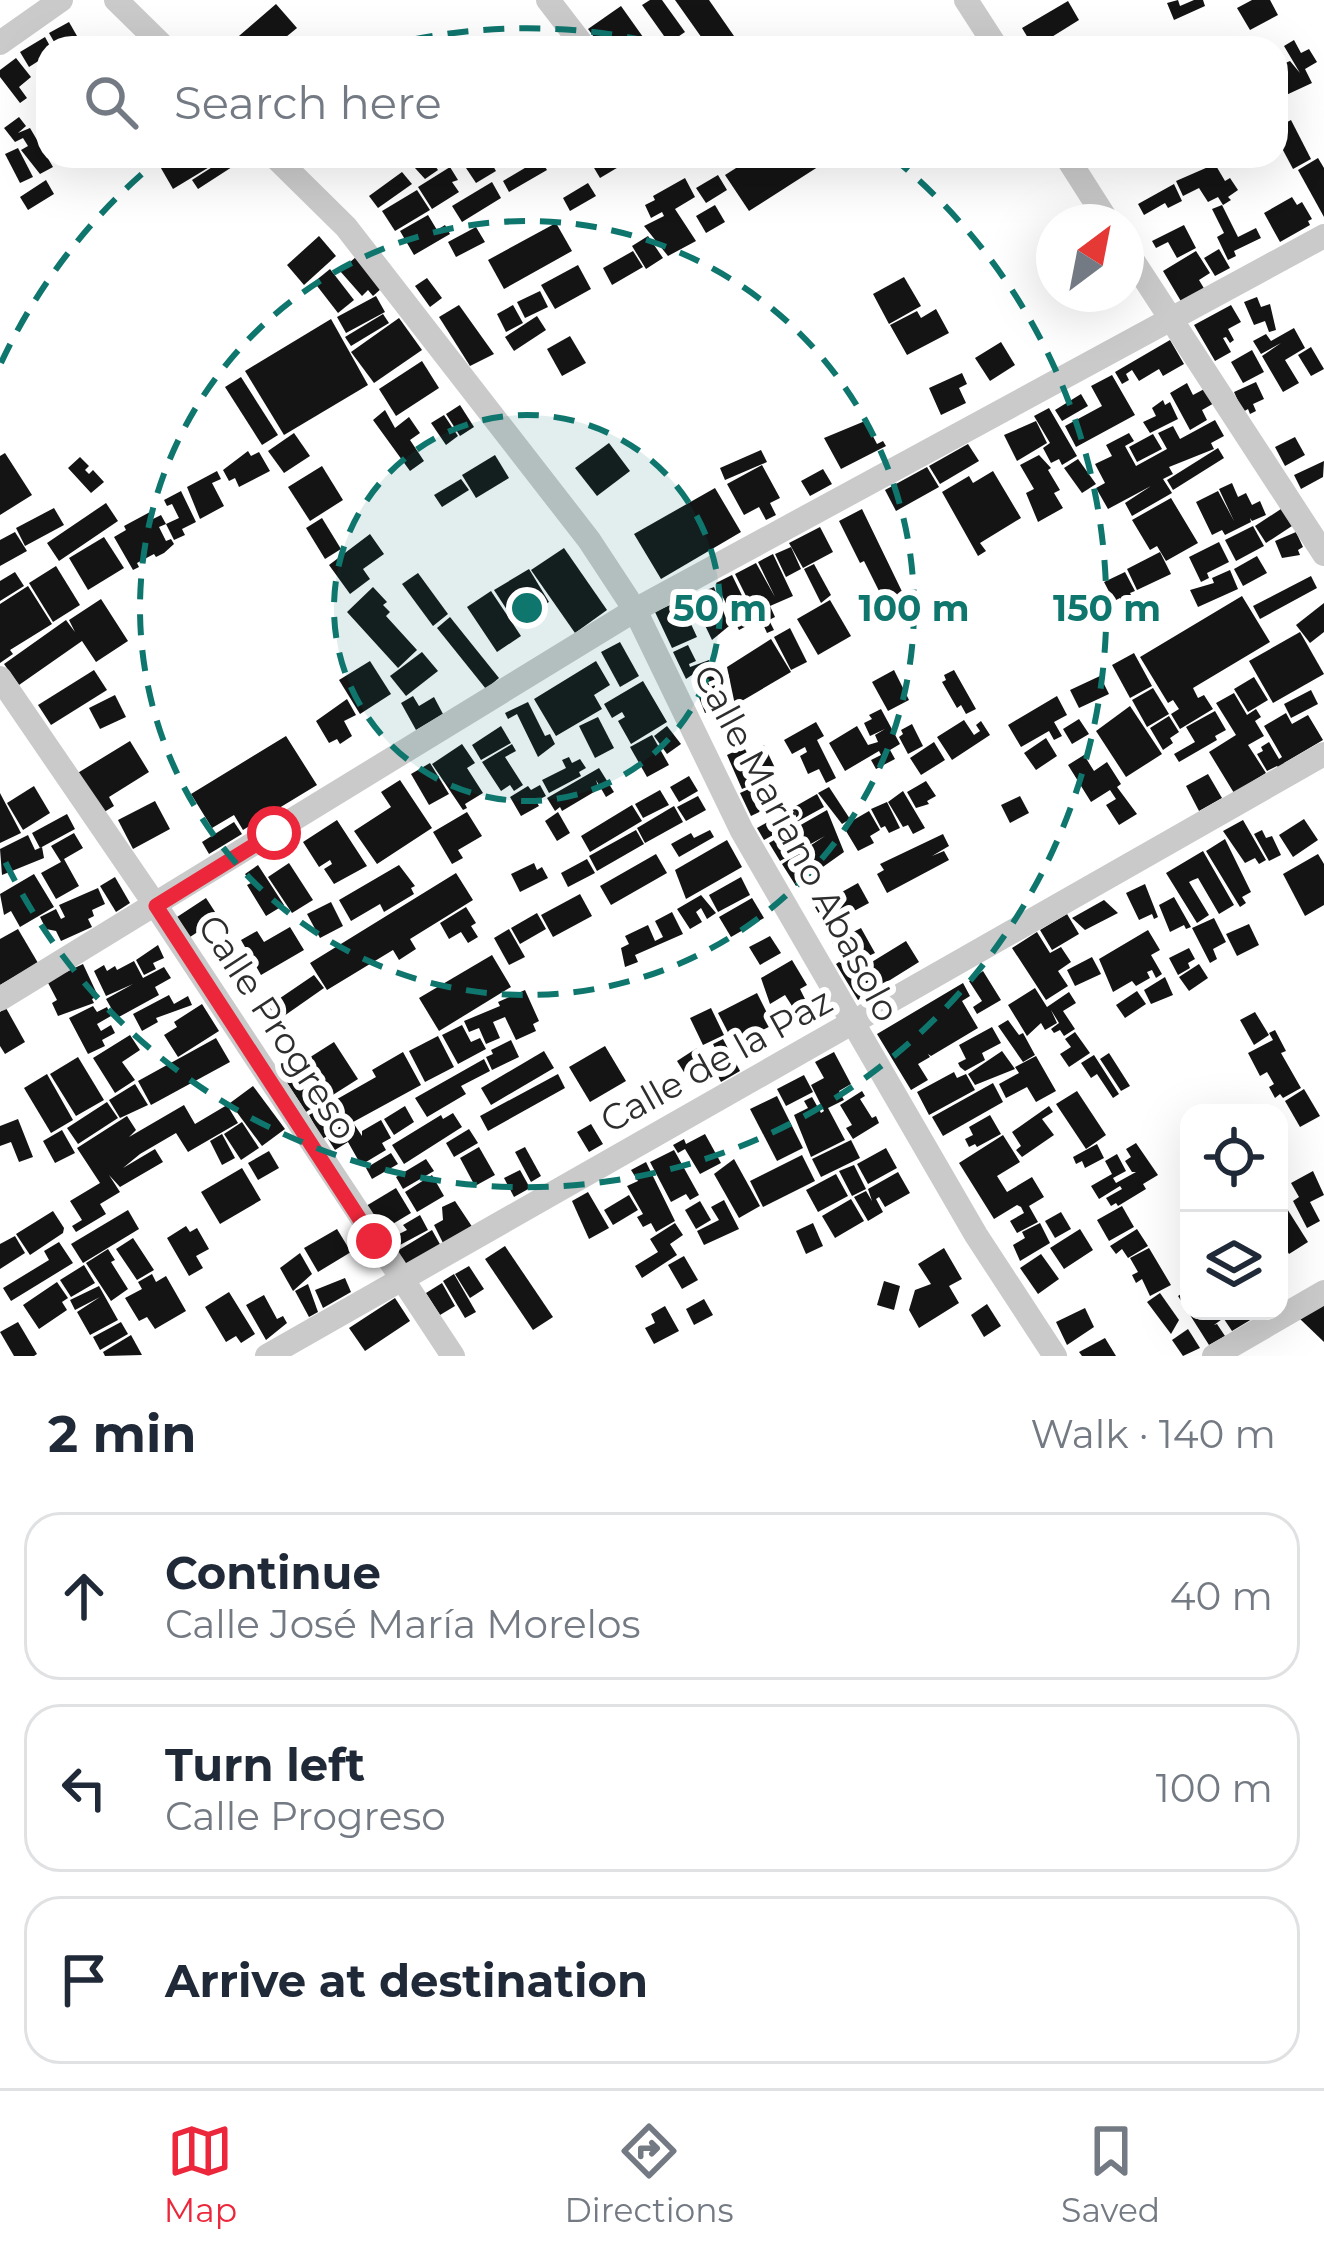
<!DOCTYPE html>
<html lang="en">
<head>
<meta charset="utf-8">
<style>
	:root { --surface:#fff; --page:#f2f2f3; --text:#1f2937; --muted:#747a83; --line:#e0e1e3; --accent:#ed273b }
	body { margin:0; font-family:Montserrat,sans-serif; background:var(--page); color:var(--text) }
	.controls { position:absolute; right:36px; bottom:36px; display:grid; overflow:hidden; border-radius:24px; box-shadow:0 12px 48px #0002 }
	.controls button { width:108px; height:108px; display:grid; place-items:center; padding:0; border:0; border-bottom:3px solid var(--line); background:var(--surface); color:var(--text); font:60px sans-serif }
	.compass { position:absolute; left:1036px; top:204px; width:108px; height:108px; border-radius:50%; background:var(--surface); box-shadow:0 12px 48px #0002; rotate:32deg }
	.stop { position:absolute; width:36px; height:36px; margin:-27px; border:9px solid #ed273b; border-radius:50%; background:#fff }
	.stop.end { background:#ed273b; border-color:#fff; box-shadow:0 3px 12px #0008 }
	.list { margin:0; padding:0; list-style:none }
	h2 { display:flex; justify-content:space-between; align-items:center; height:156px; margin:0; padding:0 48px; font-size:51px }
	h2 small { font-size:39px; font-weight:400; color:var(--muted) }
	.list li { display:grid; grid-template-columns:78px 1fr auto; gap:36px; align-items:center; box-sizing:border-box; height:168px; margin:0 24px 24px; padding:0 24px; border:3px solid var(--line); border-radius:36px }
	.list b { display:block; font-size:45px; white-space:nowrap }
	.list p { margin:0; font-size:39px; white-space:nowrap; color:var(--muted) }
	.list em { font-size:39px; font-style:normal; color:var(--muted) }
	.icon { flex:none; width:66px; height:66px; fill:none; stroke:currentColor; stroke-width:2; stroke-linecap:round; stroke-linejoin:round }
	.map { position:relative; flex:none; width:1324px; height:1356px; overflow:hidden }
	.search { position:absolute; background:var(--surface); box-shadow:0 12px 48px #0002; left:36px; right:36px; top:36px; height:132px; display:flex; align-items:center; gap:30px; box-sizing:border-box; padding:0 42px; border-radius:36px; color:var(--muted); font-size:45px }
	.sheet { height:732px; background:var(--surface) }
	nav { display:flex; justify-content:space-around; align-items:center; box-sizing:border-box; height:168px; border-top:3px solid var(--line); background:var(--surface); font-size:33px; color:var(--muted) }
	nav a { display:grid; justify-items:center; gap:6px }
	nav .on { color:var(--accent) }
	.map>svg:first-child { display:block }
	.building { fill:#141414 }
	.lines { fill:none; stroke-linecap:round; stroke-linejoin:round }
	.street { stroke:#cacaca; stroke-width:24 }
	.route { stroke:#ed273b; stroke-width:15 }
	.ring { fill:none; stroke:#0f766e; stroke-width:6; stroke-dasharray:21 15 }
	.labels { text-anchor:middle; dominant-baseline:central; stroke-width:12; stroke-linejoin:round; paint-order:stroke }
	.street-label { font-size:36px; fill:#2d2d2d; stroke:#fff }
	.centre { fill:#0f766e; stroke:#fff; stroke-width:6 }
	.ring-label { font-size:36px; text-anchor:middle; font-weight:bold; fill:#0f766e; stroke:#fff; stroke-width:12; stroke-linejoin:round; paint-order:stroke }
</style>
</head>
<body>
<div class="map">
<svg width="1324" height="1356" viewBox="0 0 1324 1356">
	<rect width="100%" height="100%" fill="#fff"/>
	<g class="building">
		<path d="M650 0H662L685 32 669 43 642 5Z"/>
		<path d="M675 0H709L734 36 717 48H709Z"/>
		<path d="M1178 0 1180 6 1194 0H1203L1205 6 1174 20 1167 3Z"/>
		<path d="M1252 0H1270L1278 15 1250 30 1237 8Z"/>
		<path d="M1068 1 1079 20 1034 48 1022 28Z"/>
		<path d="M276 4 297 28 286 37 296 47 301 42 307 48H238L232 42Z"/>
		<path d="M621 6 643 37 626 48H602L588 29Z"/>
		<path d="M69 22 77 36 57 47 49 33Z"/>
		<path d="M45 37 51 48H48V55L29 67 20 52Z"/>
		<path d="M1294 40 1301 53 1309 49 1317 62 1305 69 1312 83 1284 96 1277 83 1282 80 1276 67 1290 61 1300 73 1284 46Z"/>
		<path d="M16 58 31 77 19 87 27 98 20 103 0 77V70Z"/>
		<path d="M19 117 26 126 18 133 30 128 53 167 40 174 21 150 28 146 23 138 15 142 4 128Z"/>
		<path d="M1291 120 1311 159 1293 169 1276 137V128Z"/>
		<path d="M18 148 33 177 20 183 5 154Z"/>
		<path d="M154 156H205L211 166 173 189Z"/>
		<path d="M207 156H249L198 189 192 180 217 164Z"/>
		<path d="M404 156H428L438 170 425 179Z"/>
		<path d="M487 156 496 171 476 183 466 168Z"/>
		<path d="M587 156H637L600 178Z"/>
		<path d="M755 156H835L749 211 725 175Z"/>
		<path d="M1318 158 1324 168V217L1298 170Z"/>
		<path d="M540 159 547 170 509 192 503 181Z"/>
		<path d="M1215 164 1225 181 1230 178 1238 190 1228 197 1231 200 1223 205 1218 197 1208 202 1199 188 1183 196 1176 181Z"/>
		<path d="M450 167 458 180 452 182 459 192 432 209 418 187Z"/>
		<path d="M402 172 412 184 378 208 369 196Z"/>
		<path d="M718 175 727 190 706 203 696 188Z"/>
		<path d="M685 178 695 197 675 209 696 241 668 256 644 226 664 216 662 212 651 218 645 205 655 200 653 196Z"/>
		<path d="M46 180 54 194 28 210 20 197Z"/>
		<path d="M492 182 501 198 462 222 452 206Z"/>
		<path d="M588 183 596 196 570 211 563 198Z"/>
		<path d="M1174 184 1182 201 1168 208 1165 203 1144 215 1138 204Z"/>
		<path d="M417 190 430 210 395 231 382 211Z"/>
		<path d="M1292 197 1297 205 1302 202 1312 219 1308 221 1310 225 1280 242 1264 213Z"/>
		<path d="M715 205 725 222 706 233 696 216Z"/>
		<path d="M1222 205 1238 237 1256 228 1261 238 1234 251 1236 256 1228 260 1217 237 1224 233 1212 209Z"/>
		<path d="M428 215 437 230 445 225 450 234 414 255 400 231Z"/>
		<path d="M556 223 572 251 504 289 488 260Z"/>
		<path d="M1184 225 1196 248 1177 258 1168 242 1156 248 1152 241Z"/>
		<path d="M476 227 485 242 456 257 448 242Z"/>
		<path d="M319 236 336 256 304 285 287 265Z"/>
		<path d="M648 236 663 258 646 269 632 246Z"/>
		<path d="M1219 249 1230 268 1215 276 1204 258Z"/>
		<path d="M633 251 643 267 612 285 603 268Z"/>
		<path d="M1196 251 1210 273 1199 280 1205 290 1182 303 1163 271Z"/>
		<path d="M357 256 383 287 373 296 368 290 362 296 340 271Z"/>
		<path d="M578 265 591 289 555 309 541 285Z"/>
		<path d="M330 269 354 300 338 313 314 282Z"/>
		<path d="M904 277 921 306 889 324 873 294Z"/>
		<path d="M427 278 442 298 430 307 415 286Z"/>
		<path d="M540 291 548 307 525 318 517 302Z"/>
		<path d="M376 296 385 312 346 333 337 317Z"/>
		<path d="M1257 297 1261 307 1270 304 1276 330 1269 332 1265 321 1254 325 1244 302Z"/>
		<path d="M459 305 494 354 470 366 439 317Z"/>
		<path d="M513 305 523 323 506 332 497 314Z"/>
		<path d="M1231 305 1241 322 1228 329 1234 340 1230 343 1226 337 1223 338 1231 352 1215 361 1194 325Z"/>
		<path d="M936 309 949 333 907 355 890 325 917 311 921 318Z"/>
		<path d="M383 314 389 323 351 346 345 337Z"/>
		<path d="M537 316 546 330 514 351 505 337Z"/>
		<path d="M399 318 422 350 374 383 351 352Z"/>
		<path d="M331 319 368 385 284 435 245 371Z"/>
		<path d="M1294 328 1305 348 1285 360 1299 383 1283 392 1262 356 1281 343 1261 354 1253 341 1266 334 1271 341Z"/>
		<path d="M570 336 586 363 562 376 547 349Z"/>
		<path d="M1170 340 1184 364 1163 376 1159 369 1139 381 1132 370 1126 374 1129 380 1122 384 1115 372Z"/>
		<path d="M1001 342 1015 365 990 381 975 358Z"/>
		<path d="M1311 347 1324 369 1311 376 1298 355Z"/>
		<path d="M1252 350 1264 372 1243 383 1231 362Z"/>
		<path d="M422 361 439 388 396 416 379 389Z"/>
		<path d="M962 373 967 384 959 388 966 403 941 415 929 388Z"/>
		<path d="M1112 375 1135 415 1076 447 1065 426 1102 406 1091 386Z"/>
		<path d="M241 377 278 435 262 445 225 387Z"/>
		<path d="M1256 382 1264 399 1253 404 1256 411 1250 414 1248 409 1243 412 1234 392Z"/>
		<path d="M1187 383 1193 395 1208 387 1216 402 1202 410 1207 420 1190 430 1170 393Z"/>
		<path d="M1081 394 1088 406 1062 421 1055 410Z"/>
		<path d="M1163 400 1165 405 1170 402 1178 419 1150 433 1143 422 1156 416 1152 408Z"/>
		<path d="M460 405 474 427 460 436 446 414Z"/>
		<path d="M1049 408 1077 456 1062 465 1059 459 1051 463 1043 448 1050 443 1034 416Z"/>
		<path d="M385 410 395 428 409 417 420 433 410 440 424 461 410 471 373 420Z"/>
		<path d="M444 415 458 436 446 445 431 423Z"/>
		<path d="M1215 420 1224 436 1211 443 1214 449 1169 467 1173 474 1163 479 1172 493 1132 516 1125 503 1151 486 1108 509 1096 488 1105 483 1095 464 1112 456 1106 445 1129 433 1134 441 1125 446 1136 466 1167 449 1158 433 1173 426 1180 439Z"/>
		<path d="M865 421 877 444 883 441 886 446 841 469 824 438Z"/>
		<path d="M1036 421 1047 443 1017 461 1004 435Z"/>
		<path d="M294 433 310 456 284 473 268 451Z"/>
		<path d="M1153 434 1162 449 1137 462 1129 447Z"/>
		<path d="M1295 437 1305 455 1285 466 1275 447Z"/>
		<path d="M609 443 630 471 597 496 575 468Z"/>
		<path d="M968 444 979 461 940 484 929 466Z"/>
		<path d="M1218 448 1224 458 1173 490 1167 480Z"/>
		<path d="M761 450 767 462 725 480 720 468Z"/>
		<path d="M248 451 251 456 259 452 270 471 239 487 235 478 229 481 223 470Z"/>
		<path d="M5 453 32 495 0 515V456Z"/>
		<path d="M495 455 509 478 476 498 462 475Z"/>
		<path d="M1039 455 1051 468 1048 470 1060 490 1054 493 1063 508 1038 522 1026 493 1034 489 1020 465Z"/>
		<path d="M80 457 89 466 85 470 89 474 93 470 104 482 91 493 68 468Z"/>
		<path d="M1078 459 1096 484 1082 493 1064 468Z"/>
		<path d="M1324 461 1323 477 1301 489 1294 475Z"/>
		<path d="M762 465 780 498 770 503 776 515 766 520 759 507 744 515 727 484Z"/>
		<path d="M322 466 343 500 310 521 288 487Z"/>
		<path d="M927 467 939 487 896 511 885 490Z"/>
		<path d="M823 469 832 484 810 496 801 481Z"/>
		<path d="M217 471 221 479 212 483 224 506 200 519 187 487Z"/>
		<path d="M993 471 1021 518 980 543 986 551 978 556 942 492 969 476 973 483Z"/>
		<path d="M461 479 469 490 442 507 434 495Z"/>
		<path d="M1232 483 1238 497 1246 493 1252 505 1260 501 1266 515 1252 521 1250 518 1251 522 1225 535 1222 530 1212 535 1196 502 1218 491 1234 521 1219 489Z"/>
		<path d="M715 488 741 532 661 579 634 534Z"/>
		<path d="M181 491 196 522 182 529 185 535 174 540 166 524 179 518 172 504 167 506 164 500Z"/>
		<path d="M1171 498 1198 543 1166 561 1157 546 1150 550 1132 520Z"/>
		<path d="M106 503 118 521 59 561 47 543Z"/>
		<path d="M1284 507 1295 524 1266 543 1255 526Z"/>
		<path d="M54 508 64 525 25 546 16 528Z"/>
		<path d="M862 509 910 608 892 617 864 561 860 563 839 521Z"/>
		<path d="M150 512 153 519 161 515 166 524 159 527 166 541 171 539 174 544 164 553 156 557 154 554 137 563 139 567 133 570 114 537 126 530 124 526Z"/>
		<path d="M322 518 341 549 325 559 306 528Z"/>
		<path d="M1253 526 1264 546 1236 561 1225 540Z"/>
		<path d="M820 527 833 552 803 568 789 543Z"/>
		<path d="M15 532 27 551 0 566V540Z"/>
		<path d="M1296 532 1303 547 1298 550 1300 555 1282 558 1275 541Z"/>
		<path d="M370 534 384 554 363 569 370 579 350 594 329 565Z"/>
		<path d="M104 537 124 568 88 590 69 558Z"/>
		<path d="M1219 542 1229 562 1207 573 1209 578 1201 582 1189 557Z"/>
		<path d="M791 547 801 569 786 577 775 554Z"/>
		<path d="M564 548 607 610 575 633 531 570Z"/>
		<path d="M1160 552 1171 574 1137 590 1127 569Z"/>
		<path d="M773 554 793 596 770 606 775 617 769 620 774 630 767 633 762 622 756 621 739 630 716 583 732 575 752 616 755 614 735 574 756 563 775 597 758 562Z"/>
		<path d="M1257 556 1267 573 1243 586 1234 569Z"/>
		<path d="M814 564 831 595 821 603 804 569Z"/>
		<path d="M56 566 80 605 53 622 29 583Z"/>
		<path d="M529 569 549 602 515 622 494 590Z"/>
		<path d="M1230 570 1238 589 1198 607 1190 590 1214 583 1212 578Z"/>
		<path d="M15 572 24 586 0 601V581Z"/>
		<path d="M1125 572 1135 591 1130 593 1141 614 1130 620 1120 598 1114 601 1104 582Z"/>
		<path d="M418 573 448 614 433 626 402 584Z"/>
		<path d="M1311 576 1317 588 1260 619 1253 606Z"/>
		<path d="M28 586 52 624 10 650 13 654 0 663V604Z"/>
		<path d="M373 587 387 602 383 605 390 612 386 616 417 650 398 668 347 612Z"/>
		<path d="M714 587 729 626 712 640 691 596Z"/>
		<path d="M491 591 521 636 497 652 467 607Z"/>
		<path d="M689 596 700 619 691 624 697 637 672 648 655 612Z"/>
		<path d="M1242 596 1270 642 1193 688 1198 698 1204 695 1213 709 1180 729 1171 714 1179 709 1173 700 1168 703 1140 657Z"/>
		<path d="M101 599 128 641 96 662 82 641 19 685 4 664 66 620 75 632 69 620Z"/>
		<path d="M830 600 851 636 818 655 797 619Z"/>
		<path d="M1324 603V632L1310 643 1296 625Z"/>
		<path d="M450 617 499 678 486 689 437 628Z"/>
		<path d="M790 628 807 662 791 670 774 637Z"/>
		<path d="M1300 632 1324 674 1273 703 1249 661Z"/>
		<path d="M771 639 791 672 735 705 727 667Z"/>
		<path d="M620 642 639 676 620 687 601 652Z"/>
		<path d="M688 645 696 661 689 664 690 667 709 660 716 679 708 682 710 687 723 682 730 704 705 713 692 680 700 677 698 671 686 679 673 652Z"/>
		<path d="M422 652 438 671 406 696 390 676Z"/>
		<path d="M1134 653 1152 686 1130 698 1112 665Z"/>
		<path d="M370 661 391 694 360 714 339 680Z"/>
		<path d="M596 661 610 685 594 695 602 709 556 736 534 699Z"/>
		<path d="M94 670 107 690 51 725 38 705Z"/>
		<path d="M894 670 909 700 888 711 872 682Z"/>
		<path d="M954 670 976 709 966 714 961 705 957 708 942 682 946 680 944 675Z"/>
		<path d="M1100 676 1109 694 1079 708 1070 690Z"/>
		<path d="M1254 677 1268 700 1248 712 1234 689Z"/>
		<path d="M643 681 667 722 631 744 618 721 625 717 622 712 612 718 604 704Z"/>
		<path d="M1153 688 1169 714 1147 727 1132 700Z"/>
		<path d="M1311 690 1318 704 1291 718 1284 704Z"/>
		<path d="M1234 693 1247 715 1256 709 1261 717 1255 721 1264 736 1248 745 1266 773 1234 793 1209 752 1236 735 1216 703Z"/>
		<path d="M115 695 126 717 100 729 89 708Z"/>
		<path d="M413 696 419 706 434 697 443 714 416 730 401 703Z"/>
		<path d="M1057 696 1067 715 1054 722 1062 736 1054 740 1049 731 1021 747 1008 725Z"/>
		<path d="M347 699 356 715 344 721 352 736 340 744 337 739 329 743 316 721Z"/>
		<path d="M528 702 545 736 550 734 555 744 538 757 517 714 508 719 505 713Z"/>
		<path d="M1130 706 1162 754 1126 777 1096 731Z"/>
		<path d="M734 708 742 725 722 735 713 717Z"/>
		<path d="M881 709 900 744 890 750 895 759 876 769 871 760 881 755 879 751 845 771 829 743 857 726 868 745 878 742 875 735 885 729 870 736 864 723 872 719 869 715Z"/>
		<path d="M1215 711 1226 730 1215 736 1217 740 1179 762 1174 754 1195 742 1186 727Z"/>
		<path d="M1286 713 1292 724 1308 715 1323 740 1284 763 1287 768 1281 771 1277 766 1267 771 1257 754 1263 751 1261 747 1269 742 1279 759 1282 757 1264 726Z"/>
		<path d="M1169 716 1179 732 1170 738 1173 743 1163 750 1150 728Z"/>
		<path d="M598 717 614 748 595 758 579 726Z"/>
		<path d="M1079 719 1089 734 1072 744 1063 729Z"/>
		<path d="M964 720 974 735 980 731 976 725 981 721 990 735 952 760 937 737Z"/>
		<path d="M816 722 824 736 817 740 836 778 826 783 819 769 808 774 800 756 807 752 805 747 792 754 784 740Z"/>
		<path d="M912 724 923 746 908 754 899 737 903 734 901 730Z"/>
		<path d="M501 726 511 743 481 760 472 745Z"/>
		<path d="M667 726 681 744 667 754 654 736Z"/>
		<path d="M652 735 669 765 647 777 630 747Z"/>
		<path d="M286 736 317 785 243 830 234 815 212 828 191 794Z"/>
		<path d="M1046 738 1057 756 1036 770 1024 753Z"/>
		<path d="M130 741 149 772 109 797 114 806 101 814 76 774Z"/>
		<path d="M934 742 945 760 921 775 910 758Z"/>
		<path d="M462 744 475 763 467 768 483 793 465 804 467 808 463 810 432 764Z"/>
		<path d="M512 744 516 751 505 757 523 785 514 791 510 785 501 791 482 762Z"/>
		<path d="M764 745 775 768 760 774 763 780 742 789 727 755 744 747 747 753Z"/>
		<path d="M1084 755 1094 771 1107 762 1121 784 1117 787 1137 814 1119 825 1106 805 1116 799 1110 790 1091 802 1068 765Z"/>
		<path d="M569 757 572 763 580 759 586 768 579 772 581 776 549 793 542 780 566 768 562 760Z"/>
		<path d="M430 763 449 794 429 805 411 774Z"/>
		<path d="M599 768 614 792 606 797 596 780 599 789 562 811 560 807 555 811 547 798Z"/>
		<path d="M1208 774 1222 798 1199 811 1186 786Z"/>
		<path d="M689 776 698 791 679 802 670 787Z"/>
		<path d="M400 780 432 828 377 864 354 831 391 807 381 792Z"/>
		<path d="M926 781 936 796 927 801 929 804 916 808 907 792Z"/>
		<path d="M764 782 774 805 751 816 740 793Z"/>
		<path d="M540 785 546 796 536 801 539 806 521 816 510 797 528 786 531 790Z"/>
		<path d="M34 786 50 813 23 830 7 803Z"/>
		<path d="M829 787 850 819 842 824 818 793Z"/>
		<path d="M660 790 669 805 643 818 635 804Z"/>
		<path d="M903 791 925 828 913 834 908 825 903 827 888 802Z"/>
		<path d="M0 793 21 833 0 843Z"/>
		<path d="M817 794 824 807 764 840 757 828Z"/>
		<path d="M698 796 706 810 686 821 677 807Z"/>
		<path d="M1020 796 1029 813 1010 823 1001 805Z"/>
		<path d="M155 801 170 829 133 849 118 820Z"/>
		<path d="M887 802 900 828 889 833 885 826 881 828 871 809Z"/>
		<path d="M632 805 642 821 590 852 581 836Z"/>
		<path d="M674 806 683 822 645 843 637 828Z"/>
		<path d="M827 810 844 852 796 886 782 864 825 836 780 861 769 843Z"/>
		<path d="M869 811 880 830 870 836 874 843 858 851 843 826Z"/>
		<path d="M467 812 482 836 458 850 463 858 452 864 433 832Z"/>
		<path d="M558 812 570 833 557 841 545 821Z"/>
		<path d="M67 814 75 829 40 848 32 833Z"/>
		<path d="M1304 819 1318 840 1293 857 1279 835Z"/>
		<path d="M337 820 367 866 334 884 324 869 332 864 330 860 319 867 303 842Z"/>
		<path d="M1243 820 1266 860 1259 864 1255 858 1245 863 1223 831Z"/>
		<path d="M234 822 242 834 209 854 202 842Z"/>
		<path d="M636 830 644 844 597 871 589 856Z"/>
		<path d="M710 830 714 837 679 857 671 844 691 833 694 838Z"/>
		<path d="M1262 830 1266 838 1272 836 1281 855 1269 861 1254 834Z"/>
		<path d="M74 833 83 848 64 859 79 886 56 899 41 873 61 862 51 846Z"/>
		<path d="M943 834 949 846 932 856 944 851 949 860 887 893 877 874 884 870 880 864Z"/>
		<path d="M28 835 35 850 42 847 44 858 2 875 0 849Z"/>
		<path d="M1225 839 1251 892 1242 897 1246 903 1240 907 1206 851Z"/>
		<path d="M727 840 742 867 686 899 675 870Z"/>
		<path d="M1203 851 1234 905 1219 914 1198 878 1193 880 1189 882 1209 915 1197 923 1166 873Z"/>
		<path d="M656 854 667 873 611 905 600 886Z"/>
		<path d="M1318 854 1324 864V905L1305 916 1283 874Z"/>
		<path d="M587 859 595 873 568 887 561 873Z"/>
		<path d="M289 863 313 900 292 913 268 877Z"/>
		<path d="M534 863 537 870 542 867 548 878 520 892 511 874Z"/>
		<path d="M258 865 284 905 266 916 247 885 251 883 245 874Z"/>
		<path d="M399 865 415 886 411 888 414 894 384 912 380 904 351 921 339 900Z"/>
		<path d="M456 873 473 900 410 939 416 949 399 960 393 950 327 990 310 963Z"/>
		<path d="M34 874 54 907 20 927 11 911 4 915 0 894Z"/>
		<path d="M115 877 130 903 116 912 100 886Z"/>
		<path d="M741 877 750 895 718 912 709 895Z"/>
		<path d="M858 883 869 903 826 926 815 907Z"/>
		<path d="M1145 884 1158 917 1154 919 1152 914 1139 920 1126 893Z"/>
		<path d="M98 888 105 904 92 910 94 916 88 919 92 927 61 941 56 931 46 929 40 917 56 909 61 919 65 917 59 905Z"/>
		<path d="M580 894 592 916 553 937 541 915Z"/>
		<path d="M701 895 716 913 707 919 701 908 696 912 702 922 690 929 677 909Z"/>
		<path d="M1174 897 1191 927 1186 929 1184 925 1170 932 1159 905Z"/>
		<path d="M206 898 219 918 190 937 177 917Z"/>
		<path d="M752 898 764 918 731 937 719 917Z"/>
		<path d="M1104 900 1118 913 1085 930 1072 918Z"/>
		<path d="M331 902 343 926 320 938 307 914Z"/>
		<path d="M466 907 476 923 471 926 478 937 468 943 461 932 449 939 440 923Z"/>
		<path d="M672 912 683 934 635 955 638 962 625 967 621 948 629 944 625 936 648 925 655 941 663 937 655 921Z"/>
		<path d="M537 913 546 929 520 944 511 928Z"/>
		<path d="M1067 914 1079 934 1052 950 1040 930Z"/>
		<path d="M1214 918 1226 942 1213 949 1217 959 1210 963 1192 928Z"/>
		<path d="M1249 924 1259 945 1237 956 1226 934Z"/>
		<path d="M290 927 304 950 261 975 241 940 257 931 264 942Z"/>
		<path d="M861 928 875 953 860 960 854 950 838 953 832 943Z"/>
		<path d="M18 929 38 963 0 985V939Z"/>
		<path d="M509 929 525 957 509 965 494 938Z"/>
		<path d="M1148 930 1160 950 1151 955 1162 974 1156 978 1152 970 1147 972 1150 978 1136 986 1132 981 1113 992 1099 959Z"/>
		<path d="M1037 932 1050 953 1061 947 1071 962 1058 971 1068 986 1046 1000 1012 948Z"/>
		<path d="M770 936 781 953 760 965 749 947Z"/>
		<path d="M906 941 919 962 858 1000 836 964 853 953 862 968Z"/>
		<path d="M158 945 164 958 153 963 156 969 144 975 136 960Z"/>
		<path d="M1189 948 1195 959 1188 963 1190 968 1178 975 1169 958Z"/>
		<path d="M243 951 251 966 227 981 218 966Z"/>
		<path d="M492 955 511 987 439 1031 419 998Z"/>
		<path d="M1092 957 1101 974 1075 986 1067 970Z"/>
		<path d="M792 960 807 985 800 989 805 999 792 1006 785 995 770 1004 761 978Z"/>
		<path d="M134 961 143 978 164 967 171 978 155 987 159 995 117 1018 106 999 133 984 106 996 94 971 104 965 107 971 115 966 117 970Z"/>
		<path d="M83 964 98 996 92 999 94 1003 58 1016 52 1003 57 1000 47 981Z"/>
		<path d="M1199 964 1208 978 1189 991 1179 977Z"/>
		<path d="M983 971 1001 1000 977 1014 973 1007 982 1001 969 981Z"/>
		<path d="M314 975 324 988 274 1023 264 1009Z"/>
		<path d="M1165 977 1173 995 1151 1004 1144 990Z"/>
		<path d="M963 983 970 996 962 1001 978 1028 931 1056 928 1054 930 1057 918 1064 928 1080 911 1090 877 1034Z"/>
		<path d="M1035 988 1047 1007 1069 992 1076 1003 1063 1011 1075 1029 1064 1036 1060 1030 1054 1033 1051 1029 1059 1023 1051 1010 1057 1023 1045 1030 1041 1023 1027 1036 1008 1005Z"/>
		<path d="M525 990 539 1021 533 1024 536 1031 516 1040 505 1017 493 1022 500 1038 486 1044 479 1028 469 1032 464 1021 500 1006 498 1002Z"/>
		<path d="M1137 991 1146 1004 1125 1018 1116 1005Z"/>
		<path d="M757 993 773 1025 734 1044 718 1013Z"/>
		<path d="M169 995 174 1004 188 996 192 1005 156 1018 158 1022 142 1031 133 1014Z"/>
		<path d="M202 1004 219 1031 178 1057 164 1035 177 1027 174 1022Z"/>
		<path d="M93 1006 97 1012 107 1007 111 1016 97 1024 101 1031 111 1025 115 1033 102 1040 105 1046 88 1054 69 1018Z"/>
		<path d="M6 1008 25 1042 5 1054 0 1046V1012Z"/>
		<path d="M711 1008 724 1035 703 1045 690 1018Z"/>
		<path d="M1255 1012 1269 1035 1254 1045 1240 1020Z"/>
		<path d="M1008 1020 1019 1035 1023 1033 1035 1055 1023 1062 998 1026Z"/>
		<path d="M462 1025 471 1042 480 1038 486 1049 458 1064 442 1035Z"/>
		<path d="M992 1027 1001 1043 982 1053 985 1060 965 1071 960 1067 958 1063 966 1059 959 1045Z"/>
		<path d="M1275 1030 1286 1051 1281 1053 1301 1088 1283 1098 1280 1094 1275 1098 1269 1087 1274 1084 1267 1072 1260 1076 1248 1053 1273 1040 1269 1033Z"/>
		<path d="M1075 1032 1090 1053 1069 1067 1060 1054 1071 1047 1065 1039Z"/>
		<path d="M130 1035 140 1050 122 1062 135 1080 115 1093 93 1058Z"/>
		<path d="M438 1036 454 1067 425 1082 409 1051Z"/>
		<path d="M216 1038 230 1062 151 1105 138 1081Z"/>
		<path d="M723 1039 740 1071 721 1082 711 1063 720 1058 713 1044Z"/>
		<path d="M511 1040 519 1057 492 1070 486 1057 493 1054 491 1050Z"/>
		<path d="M334 1042 358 1079 306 1112 282 1075Z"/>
		<path d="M605 1046 626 1081 590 1102 569 1067Z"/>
		<path d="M697 1048 707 1064 687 1077 677 1061Z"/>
		<path d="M544 1051 554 1068 491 1105 481 1088Z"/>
		<path d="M1002 1051 1015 1069 975 1085 968 1074Z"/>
		<path d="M403 1052 421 1085 322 1139 309 1115 376 1077 372 1070Z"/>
		<path d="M834 1052 851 1084 839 1091 844 1100 828 1108 845 1140 811 1157 794 1115 808 1108 804 1101 812 1097 821 1113 824 1111 811 1085 824 1078 815 1062Z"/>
		<path d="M1109 1053 1130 1086 1121 1091 1100 1059Z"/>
		<path d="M1094 1055 1119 1094 1113 1098 1097 1074 1091 1078 1081 1063Z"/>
		<path d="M1036 1056 1056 1091 1036 1102 1027 1087 1006 1098 999 1084 1019 1073 1015 1067Z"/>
		<path d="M78 1057 104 1100 76 1116 50 1074Z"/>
		<path d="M484 1059 490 1071 461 1086 466 1094 427 1117 415 1098Z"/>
		<path d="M954 1072 957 1078 966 1074 975 1090 929 1115 917 1092Z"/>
		<path d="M47 1074 73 1120 51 1133 24 1088Z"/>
		<path d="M558 1074 565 1088 488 1131 480 1116Z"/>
		<path d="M804 1075 813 1092 786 1106 777 1089Z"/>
		<path d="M993 1083 1003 1102 943 1136 932 1117Z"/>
		<path d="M135 1084 148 1105 120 1118 109 1100Z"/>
		<path d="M253 1086 285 1129 262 1146 230 1103Z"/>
		<path d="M1304 1089 1320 1116 1300 1127 1285 1101Z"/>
		<path d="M862 1091 865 1096 860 1099 872 1118 876 1116 879 1123 853 1139 846 1128 852 1125 840 1105Z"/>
		<path d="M1077 1091 1106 1135 1086 1149 1056 1104Z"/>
		<path d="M777 1096 803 1148 777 1161 750 1109Z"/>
		<path d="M107 1102 118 1118 78 1144 67 1128Z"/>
		<path d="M184 1105 195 1124 227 1105 238 1123 188 1152 176 1133 140 1154 123 1168 155 1149 163 1162 120 1187 109 1175 120 1192 100 1204 106 1214 76 1232 72 1226 82 1220 70 1201 100 1183 77 1148 127 1116 136 1130 129 1137Z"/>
		<path d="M405 1106 414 1122 394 1135 384 1119Z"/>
		<path d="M1049 1106 1053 1112 1042 1119 1054 1135 1022 1157 1016 1150 1021 1146 1012 1132Z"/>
		<path d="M453 1113 462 1127 404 1164 392 1145 441 1115 443 1119Z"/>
		<path d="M990 1115 1001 1134 977 1147 975 1144 969 1147 965 1139 973 1135 969 1127Z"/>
		<path d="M18 1119 33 1157 19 1162 11 1142 0 1146V1126Z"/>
		<path d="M381 1120 391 1138 382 1143 386 1150 361 1165 348 1142 335 1150 328 1139 354 1124 362 1136V1131Z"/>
		<path d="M242 1122 259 1148 241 1160 224 1134Z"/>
		<path d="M591 1124 603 1144 589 1152 577 1132Z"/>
		<path d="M469 1129 478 1143 454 1157 446 1143Z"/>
		<path d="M62 1130 75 1153 55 1163 43 1141Z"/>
		<path d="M222 1134 235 1158 222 1165 210 1141Z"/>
		<path d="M705 1134 721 1163 700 1174 685 1149 678 1153 673 1145 684 1139 686 1144Z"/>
		<path d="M1003 1135 1020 1162 997 1176 1007 1192 1032 1177 1044 1197 1029 1206 1038 1222 1017 1233 1010 1221 1024 1213 1021 1207 1017 1205 994 1219 959 1163Z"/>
		<path d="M851 1140 860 1158 821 1177 812 1159Z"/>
		<path d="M1136 1143 1158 1175 1143 1184 1146 1189 1118 1206 1116 1203 1111 1206 1106 1198 1122 1189 1120 1186 1099 1199 1091 1186 1112 1174 1105 1161 1117 1154 1126 1171 1113 1178 1116 1183 1136 1172H1132L1125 1161 1131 1157 1126 1149Z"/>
		<path d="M1097 1144 1104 1158 1085 1168 1082 1161 1076 1164 1073 1157Z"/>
		<path d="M479 1147 495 1175 475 1186 460 1158Z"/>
		<path d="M525 1147 541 1176 531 1182 515 1152Z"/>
		<path d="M886 1148 897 1168 868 1184 857 1164Z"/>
		<path d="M674 1150 699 1195 690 1200 686 1194 671 1202 650 1162Z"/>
		<path d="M269 1151 279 1168 258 1180 248 1163Z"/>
		<path d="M391 1153 398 1164 372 1179 366 1168Z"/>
		<path d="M802 1155 815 1181 763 1207 750 1181Z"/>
		<path d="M426 1159 434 1171 403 1189 396 1177Z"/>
		<path d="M734 1159 760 1206 739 1218 714 1174Z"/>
		<path d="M646 1162 675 1221 656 1232 651 1223 643 1227 637 1217 643 1214 627 1186 638 1181 631 1170Z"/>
		<path d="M854 1165 866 1189 852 1196 839 1171Z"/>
		<path d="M242 1168 261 1200 220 1224 201 1192Z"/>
		<path d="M520 1170 530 1188 514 1197 504 1178Z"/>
		<path d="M1313 1171 1324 1195 1310 1202 1320 1221 1307 1228 1293 1201 1299 1197 1291 1183Z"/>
		<path d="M898 1172 910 1193 885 1207 879 1197 876 1199 883 1212 868 1221 854 1197 866 1191 872 1201 868 1189Z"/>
		<path d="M836 1174 848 1196 818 1212 806 1190Z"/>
		<path d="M432 1175 444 1196 417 1212 405 1192Z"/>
		<path d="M396 1188 411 1213 376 1234 361 1209Z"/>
		<path d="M588 1192 609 1228 589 1239 572 1201Z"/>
		<path d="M629 1195 638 1210 613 1225 604 1210Z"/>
		<path d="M1279 1196 1308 1242 1289 1254 1279 1238Z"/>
		<path d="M851 1199 864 1221 835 1238 822 1216Z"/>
		<path d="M724 1200 739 1229 704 1245 697 1231 719 1220 711 1207Z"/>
		<path d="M455 1201 473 1228 443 1243 434 1225 443 1220 442 1207Z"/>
		<path d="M700 1201 711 1220 696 1229 685 1210Z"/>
		<path d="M1122 1206 1134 1227 1109 1241 1097 1220Z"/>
		<path d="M128 1210 139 1229 83 1263 71 1244Z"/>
		<path d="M53 1211 64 1228 63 1233 30 1255 16 1234Z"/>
		<path d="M1061 1212 1071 1229 1055 1238 1045 1221Z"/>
		<path d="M420 1215 428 1230 400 1245 395 1236 407 1230 403 1225Z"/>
		<path d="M675 1223 683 1235 670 1244 677 1255 642 1278 635 1266 658 1252 650 1239Z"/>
		<path d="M813 1223 823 1246 806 1254 796 1231Z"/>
		<path d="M1040 1223 1050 1243 1020 1261 1013 1245 1025 1238 1022 1232Z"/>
		<path d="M186 1226 190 1232 197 1228 209 1249 196 1256 203 1268 189 1276 167 1238Z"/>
		<path d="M337 1229 351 1252 318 1272 304 1248Z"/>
		<path d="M1080 1229 1093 1250 1064 1269 1050 1248Z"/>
		<path d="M1137 1229 1148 1246 1128 1258 1122 1249 1116 1254 1110 1246Z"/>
		<path d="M432 1230 441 1246 403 1269 394 1253Z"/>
		<path d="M15 1236 25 1253 0 1269V1244Z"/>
		<path d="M133 1238 154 1270 137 1280 116 1249Z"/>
		<path d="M59 1242 73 1263 11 1301 3 1288 49 1260 44 1251Z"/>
		<path d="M505 1246 553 1317 533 1330 485 1259Z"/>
		<path d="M944 1248 962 1279 949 1286 959 1303 919 1328 909 1310 915 1290 931 1284 918 1264Z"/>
		<path d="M1149 1248 1171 1285 1150 1296 1142 1279 1136 1283 1132 1275 1138 1272 1130 1258Z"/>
		<path d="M108 1249 115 1260 111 1262 128 1289 111 1301 86 1263Z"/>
		<path d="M300 1253 312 1274 293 1291 280 1268Z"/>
		<path d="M1041 1254 1059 1279 1038 1294 1020 1268Z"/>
		<path d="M684 1256 698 1280 682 1289 668 1265Z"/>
		<path d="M84 1265 95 1283 71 1297 60 1280Z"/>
		<path d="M469 1266 484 1289 470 1298 455 1274Z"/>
		<path d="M152 1274 156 1282 166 1276 186 1311 155 1329 147 1317 139 1321 125 1298 142 1289 138 1282Z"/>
		<path d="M454 1274 476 1312 465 1318 443 1281Z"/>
		<path d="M345 1278 351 1292 323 1308 315 1290Z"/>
		<path d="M884 1281 900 1286 894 1310 877 1305Z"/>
		<path d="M57 1282 68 1298 62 1302 67 1310 39 1329 23 1305Z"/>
		<path d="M442 1283 455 1306 440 1315 426 1293Z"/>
		<path d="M308 1284 318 1312 309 1317 295 1291Z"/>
		<path d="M99 1286 118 1320 90 1335 77 1312 100 1297 75 1310 70 1300Z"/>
		<path d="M1189 1289V1311H1221L1225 1317 1214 1325 1217 1324 1225 1336 1209 1345 1178 1296Z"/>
		<path d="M229 1292 255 1334 241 1343 236 1336 226 1342 205 1307Z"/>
		<path d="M1160 1293 1179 1320 1171 1334 1147 1302Z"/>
		<path d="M264 1295 277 1319 283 1316 287 1323 266 1340 246 1305Z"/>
		<path d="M395 1298 410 1321 365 1351 349 1328Z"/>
		<path d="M704 1299 713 1315 694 1325 686 1309Z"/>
		<path d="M987 1304 1001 1326 984 1337 971 1315Z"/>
		<path d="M1324 1304V1342L1299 1318Z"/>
		<path d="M665 1306 679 1331 654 1344 645 1328 655 1323 651 1314Z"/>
		<path d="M1085 1308 1094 1327 1067 1345 1056 1322Z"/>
		<path d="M1228 1311H1254L1257 1316 1232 1331 1224 1319 1231 1315Z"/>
		<path d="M18 1322 37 1354 34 1356H14L0 1332Z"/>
		<path d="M121 1322 128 1334 100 1350 93 1337Z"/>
		<path d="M1188 1329 1200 1348 1183 1356 1172 1340Z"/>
		<path d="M131 1335 142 1355 105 1356 103 1352Z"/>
		<path d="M1105 1338 1116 1356H1082L1079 1352Z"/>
	</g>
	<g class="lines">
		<g class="street">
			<path d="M116 0 165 48"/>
			<path d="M548 0 585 48"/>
			<path d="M966 0 997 48"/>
			<path d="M0 43 61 0"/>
			<path d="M274 156 346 227 589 540 635 610 742 831 976 1235 1055 1356"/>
			<path d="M1066 156 1108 222"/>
			<path d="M1126 250 1324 554"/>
			<path d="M0 678 156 906 453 1356"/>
			<path d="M0 999 635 610 1324 236"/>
			<path d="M267 1356 1324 754"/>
			<path d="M1214 1356 1324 1292"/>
		</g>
	</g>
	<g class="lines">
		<path class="route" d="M274 833 156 906 374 1241"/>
	</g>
	<circle cx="527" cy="608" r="193" fill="#0f766e" fill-opacity=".12"/>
	<g class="ring">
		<circle cx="527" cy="608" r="193"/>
		<circle cx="527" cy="608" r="387"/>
		<path d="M1 363A580 580 0 0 1 162 157M377 48A580 580 0 0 1 677 48M892 157A580 580 0 1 1 1 853"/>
	</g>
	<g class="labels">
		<g class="street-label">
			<text transform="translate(797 843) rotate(62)">Calle Mariano Abasolo</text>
			<text transform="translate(278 1027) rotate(57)">Calle Progreso</text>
			<text transform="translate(716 1060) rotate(-29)">Calle de la Paz</text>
		</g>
	</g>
	<circle cx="527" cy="608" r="18" class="centre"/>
	<g class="ring-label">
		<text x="720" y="621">50 m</text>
		<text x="914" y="621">100 m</text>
		<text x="1107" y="621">150 m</text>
	</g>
</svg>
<div class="controls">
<button><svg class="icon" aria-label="locate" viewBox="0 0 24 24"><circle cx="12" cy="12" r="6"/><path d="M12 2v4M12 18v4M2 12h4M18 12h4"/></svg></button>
<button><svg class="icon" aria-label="layers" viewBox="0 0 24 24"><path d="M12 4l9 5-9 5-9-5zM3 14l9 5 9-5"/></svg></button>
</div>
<svg class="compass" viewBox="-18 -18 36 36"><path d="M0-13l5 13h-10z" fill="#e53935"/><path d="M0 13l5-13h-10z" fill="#747a83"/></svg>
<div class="stop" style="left:274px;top:833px"></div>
<div class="stop end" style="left:374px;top:1241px"></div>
<div class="search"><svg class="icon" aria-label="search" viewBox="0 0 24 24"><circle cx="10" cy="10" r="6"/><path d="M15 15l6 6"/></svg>Search here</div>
</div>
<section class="sheet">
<h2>2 min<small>Walk · 140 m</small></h2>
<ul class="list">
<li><svg class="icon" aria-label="ahead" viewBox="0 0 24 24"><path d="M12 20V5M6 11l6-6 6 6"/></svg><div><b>Continue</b><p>Calle José María Morelos</p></div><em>40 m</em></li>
<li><svg class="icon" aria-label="left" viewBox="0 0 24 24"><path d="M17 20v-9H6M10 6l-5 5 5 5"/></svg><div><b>Turn left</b><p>Calle Progreso</p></div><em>100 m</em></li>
<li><svg class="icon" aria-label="arrive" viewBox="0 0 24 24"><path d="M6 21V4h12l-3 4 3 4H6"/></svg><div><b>Arrive at destination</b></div></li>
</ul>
</section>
<nav>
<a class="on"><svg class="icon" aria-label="map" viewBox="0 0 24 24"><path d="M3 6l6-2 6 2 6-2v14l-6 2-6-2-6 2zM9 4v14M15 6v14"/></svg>Map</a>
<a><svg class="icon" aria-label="directions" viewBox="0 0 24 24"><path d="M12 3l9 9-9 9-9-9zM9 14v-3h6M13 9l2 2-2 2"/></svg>Directions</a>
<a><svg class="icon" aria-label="saved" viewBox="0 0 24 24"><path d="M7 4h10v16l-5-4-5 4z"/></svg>Saved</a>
</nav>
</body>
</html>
